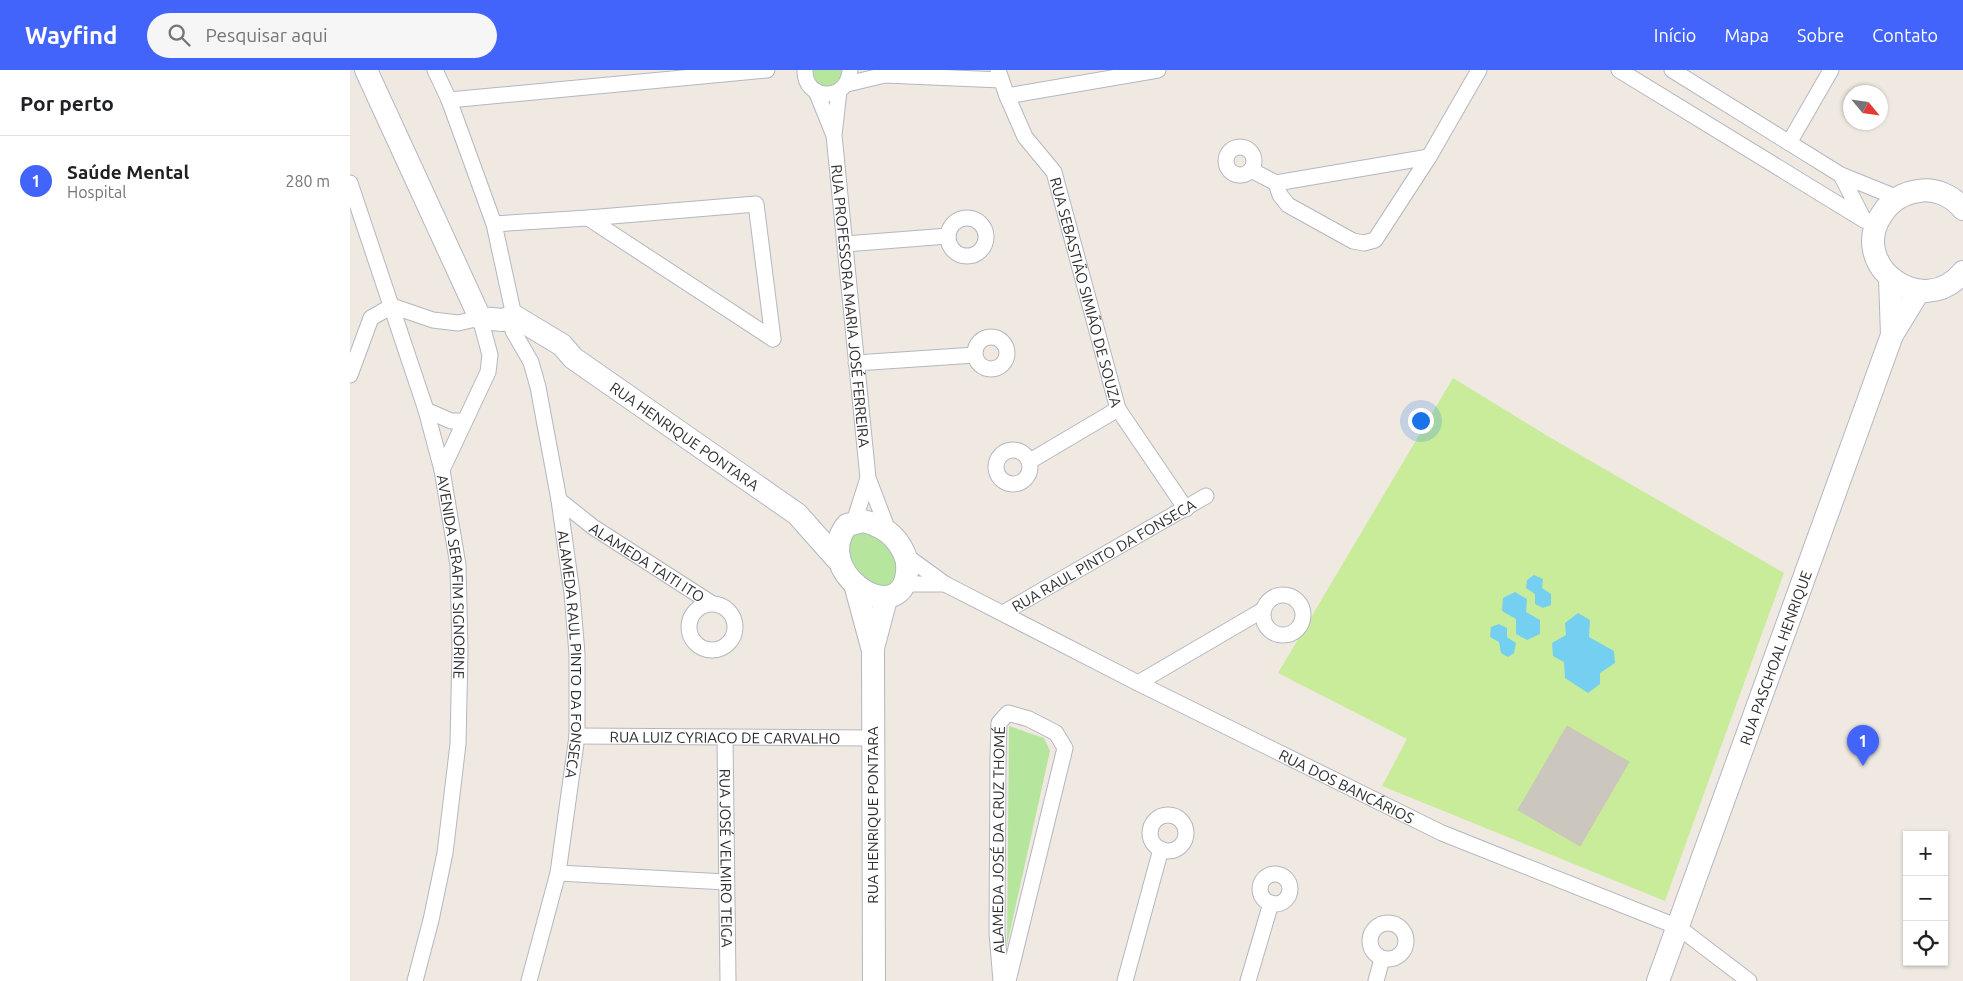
<!DOCTYPE html>
<html lang="pt">
<head>
<meta charset="utf-8">
<style>
	:root { --surface:#fff; --page:#f6f6f6; --text:#202124; --muted:#757577; --line:#e0e0e0; --accent:#4264fb }
	body { margin:0; font-family:Ubuntu,sans-serif; background:var(--page); color:var(--text) }
	.controls { position:absolute; right:15px; bottom:15px; display:grid; overflow:hidden; border-radius:0px; box-shadow:0 1px 4px #0004 }
	.controls button { width:45px; height:45px; display:grid; place-items:center; padding:0; border:0; border-bottom:1px solid var(--line); background:var(--surface); color:var(--text); font:25px sans-serif }
	.compass { position:absolute; left:1493px; top:15px; width:45px; height:45px; border-radius:50%; background:var(--surface); box-shadow:0 1px 4px #0004; rotate:119deg }
	.you { position:absolute; left:1070px; top:350px; width:18px; height:18px; margin:-12px; border:4px solid #fff; border-radius:50%; background:#1a73e8; box-shadow:0 0 0 8px #1a73e833 }
	.badge { display:grid; place-items:center; width:32px; height:32px; border-radius:50%; background:var(--accent); color:#fff; font-size:16px; font-weight:700 }
	.pin { position:absolute; translate:-50% -41px; filter:drop-shadow(0 1px 2px #0008) }
	.pin::after { content:''; position:absolute; top:26px; width:18px; height:15px; background:inherit; clip-path:polygon(0 0,100% 0,50% 100%) }
	.list { margin:0; padding:0; list-style:none }
	h2 { display:flex; justify-content:space-between; align-items:center; height:65px; margin:0; padding:0 20px; font-size:21px }
	h2 small { font-size:16px; font-weight:400; color:var(--muted) }
	.list li { display:grid; grid-template-columns:32px 1fr auto; gap:15px; align-items:center; box-sizing:border-box; height:90px; padding:0 20px; border-top:1px solid var(--line) }
	.list b { display:block; font-size:19px; white-space:nowrap }
	.list p { margin:0; font-size:16px; white-space:nowrap; color:var(--muted) }
	.list em { font-size:16px; font-style:normal; color:var(--muted) }
	.icon { flex:none; width:28px; height:28px; fill:none; stroke:currentColor; stroke-width:2; stroke-linecap:round; stroke-linejoin:round }
	.map { position:relative; flex:none; width:1613px; height:911px; overflow:hidden }
	header { display:flex; align-items:center; gap:30px; box-sizing:border-box; height:70px; padding:0 25px; background:var(--accent); color:#fff }
	header strong { font-size:24px }
	nav { display:flex; gap:28px; margin-inline-start:auto; font-size:18px }
	.search { width:350px; height:45px; background:var(--page); display:flex; align-items:center; gap:12px; box-sizing:border-box; padding:0 18px; border-radius:28px; color:var(--muted); font-size:19px }
	main { display:flex }
	aside { flex:1; background:var(--surface) }
	.map>svg:first-child { display:block }
	.green { fill:#b6e59e }
	.pitch { fill:#c9ec9a }
	.water { fill:#75cff0 }
	.building { fill:#cbc7bf; stroke:#cbc5ba }
	.lines { fill:none; stroke-linecap:round; stroke-linejoin:round }
	.street-casing { stroke:#b4b7c1; stroke-width:17 }
	.secondary-casing { stroke:#b4b7c1; stroke-width:24 }
	.street { stroke:#fff; stroke-width:15 }
	.secondary { stroke:#fff; stroke-width:22 }
	.labels { text-anchor:middle; dominant-baseline:central; stroke-width:4; stroke-linejoin:round; paint-order:stroke }
	.street-label { font-size:15px; fill:#2e2e2e; stroke:#fff }
</style>
</head>
<body>
<header>
<strong>Wayfind</strong>
<div class="search"><svg class="icon" aria-label="search" viewBox="0 0 24 24"><circle cx="10" cy="10" r="6"/><path d="M15 15l6 6"/></svg>Pesquisar aqui</div>
<nav><a>Início</a><a>Mapa</a><a>Sobre</a><a>Contato</a></nav>
</header>
<main>
<aside>
<h2>Por perto<small></small></h2>
<ul class="list">
<li><span class="badge">1</span><div><b>Saúde Mental</b><p>Hospital</p></div><em>280 m</em></li>
</ul>
</aside>
<div class="map">
<svg width="1613" height="911" viewBox="0 0 1613 911">
	<rect width="100%" height="100%" fill="#efe9e1"/>
	<g class="green">
		<path d="M461 0H494L491 11 477 19 463 11Z"/>
		<path d="M514 456 543 480 549 504 539 519 508 508 493 473Z"/>
		<path d="M659 656 694 668 700 681 657 875Z"/>
	</g>
	<path class="pitch" d="M1103 308 1201 368 1434 503 1315 831 1032 716 1057 669 928 603Z"/>
	<g class="water">
		<path d="M1184 505 1193 509 1192 518 1201 524V535L1193 538 1185 534V524L1176 518 1177 510Z"/>
		<path d="M1165 522 1177 529 1176 542 1190 550V564L1177 570 1166 564V549L1152 541 1153 528Z"/>
		<path d="M1228 543 1240 550 1239 567 1264 581 1265 593 1250 603V614L1238 623 1215 608 1214 592 1203 586 1202 573 1216 565 1215 553Z"/>
		<path d="M1149 554 1157 558V567L1166 573 1164 583 1158 587 1151 583 1149 572 1140 567 1141 557Z"/>
	</g>
	<path class="building" d="M1217 656 1279 692 1230 776 1168 740Z"/>
	<g class="lines">
		<defs>
			<g id="street">
				<path d="M85 0 99 30 144 154 164 246"/>
				<path d="M455 0C454 31 498 33 500 0"/>
				<path id="s1" d="M648 0 657 26 675 67 704 102 768 339 836 439"/>
				<path d="M1269 0 1514 150"/>
				<path d="M1322 0 1491 105 1548 128"/>
				<path d="M497 14 535 5 651 10"/>
				<path d="M466 21 483 63"/>
				<path id="s2" d="M489 21 484 65 518 408 539 463"/>
				<path d="M657 26 808 0"/>
				<path d="M99 30 417 0"/>
				<path d="M1439 73 1481 0"/>
				<circle cx="890" cy="91" r="14"/>
				<path d="M901 100 926 113 930 125 938 135 1003 171 1014 173 1025 170 1079 87 1129 0"/>
				<path d="M1491 105 1514 150"/>
				<path id="s3" d="M0 113 76 340 92 400 108 495 110 581 108 674 95 783 81 850 65 911"/>
				<path d="M926 113 1079 87"/>
				<circle cx="617" cy="167" r="19"/>
				<path d="M238 148 423 269"/>
				<path d="M144 154 238 148 406 134 423 269"/>
				<path d="M495 174 598 166"/>
				<path d="M42 236 83 250 108 253 130 248 140 285 138 302 92 400"/>
				<path id="s4" d="M163 261 181 292 188 317 209 430 222 523 227 584V666L208 803 179 911"/>
				<circle cx="641" cy="283" r="16"/>
				<path d="M506 293 625 285"/>
				<path d="M0 305 21 248 42 236"/>
				<path d="M76 340 101 351H113"/>
				<circle cx="663" cy="397" r="17"/>
				<path d="M680 391 768 339"/>
				<path id="s5" d="M209 430 243 457 361 533"/>
				<path d="M504 452 518 408"/>
				<path id="s6" d="M555 485 595 514 788 613 1092 763 1328 857 1399 911"/>
				<path d="M555 514H595"/>
				<circle cx="933" cy="545" r="20"/>
				<circle cx="362" cy="557" r="23"/>
				<path id="s7" d="M653 543 856 426"/>
				<path d="M788 613 913 540"/>
				<path id="s8" d="M227 666 522 668"/>
				<path id="s9" d="M375 667 378 911"/>
				<circle cx="818" cy="763" r="18"/>
				<path d="M208 803 376 812"/>
				<circle cx="925" cy="819" r="15"/>
				<circle cx="1038" cy="871" r="18"/>
				<path id="s10" d="M651 911 647 863 648 688 649 653 658 643 679 649 706 663 715 678 658 911"/>
				<path d="M775 911 811 779"/>
				<path d="M898 911 921 833"/>
				<path d="M1026 911 1032 889"/>
			</g>
			<g id="secondary">
				<path d="M16 0 130 248 153 250"/>
				<path d="M1613 139C1603 126 1585 118 1569 121 1553 123 1541 130 1532 144 1497 195 1573 251 1613 202"/>
				<path d="M1540 209 1542 265"/>
				<path id="s11" d="M153 250 164 246 212 275 223 288 447 444 487 489"/>
				<path d="M513 451C531 455 546 465 554 483 558 491 558 500 556 509 544 556 461 501 497 455Z"/>
				<path d="M505 514 522 577"/>
				<path d="M524 911 523 578 536 529"/>
				<path id="s12" d="M1308 911 1542 265 1569 221"/>
			</g>
		</defs>
		<use href="#street" class="street-casing"/>
		<use href="#secondary" class="secondary-casing"/>
		<use href="#street" class="street"/>
		<use href="#secondary" class="secondary"/>
	</g>
	<g class="labels">
		<g class="street-label">
			<text stroke="none"><textPath href="#s1" startOffset="242">RUA SEBASTIÃO SIMIÃO DE SOUZA</textPath></text>
			<text stroke="none"><textPath href="#s2" startOffset="216">RUA PROFESSORA MARIA JOSÉ FERREIRA</textPath></text>
			<text stroke="none"><textPath href="#s11" startOffset="221">RUA HENRIQUE PONTARA</textPath></text>
			<text stroke="none"><textPath href="#s7" startOffset="116">RUA RAUL PINTO DA FONSECA</textPath></text>
			<text stroke="none"><textPath href="#s5" startOffset="108">ALAMEDA TAITI ITO</textPath></text>
			<text stroke="none"><textPath href="#s3" startOffset="409">AVENIDA SERAFIM SIGNORINE</textPath></text>
			<text stroke="none"><textPath href="#s4" startOffset="332">ALAMEDA RAUL PINTO DA FONSECA</textPath></text>
			<text stroke="none"><textPath href="#s12" startOffset="344">RUA PASCHOAL HENRIQUE</textPath></text>
			<text stroke="none"><textPath href="#s8" startOffset="148">RUA LUIZ CYRIACO DE CARVALHO</textPath></text>
			<text stroke="none"><textPath href="#s6" startOffset="499">RUA DOS BANCÁRIOS</textPath></text>
			<text transform="translate(522 745) rotate(-90)">RUA HENRIQUE PONTARA</text>
			<text stroke="none"><textPath href="#s10" startOffset="141">ALAMEDA JOSÉ DA CRUZ THOMÉ</textPath></text>
			<text stroke="none"><textPath href="#s9" startOffset="121">RUA JOSÉ VELMIRO TEIGA</textPath></text>
		</g>
	</g>
</svg>
<div class="controls">
<button>+</button>
<button>−</button>
<button><svg class="icon" aria-label="locate" viewBox="0 0 24 24"><circle cx="12" cy="12" r="6"/><path d="M12 2v4M12 18v4M2 12h4M18 12h4"/></svg></button>
</div>
<svg class="compass" viewBox="-18 -18 36 36"><path d="M0-13l5 13h-10z" fill="#e53935"/><path d="M0 13l5-13h-10z" fill="#757577"/></svg>
<div class="you"></div>
<div class="pin badge" style="left:1513px;top:696px">1</div>
</div>
</main>
</body>
</html>
